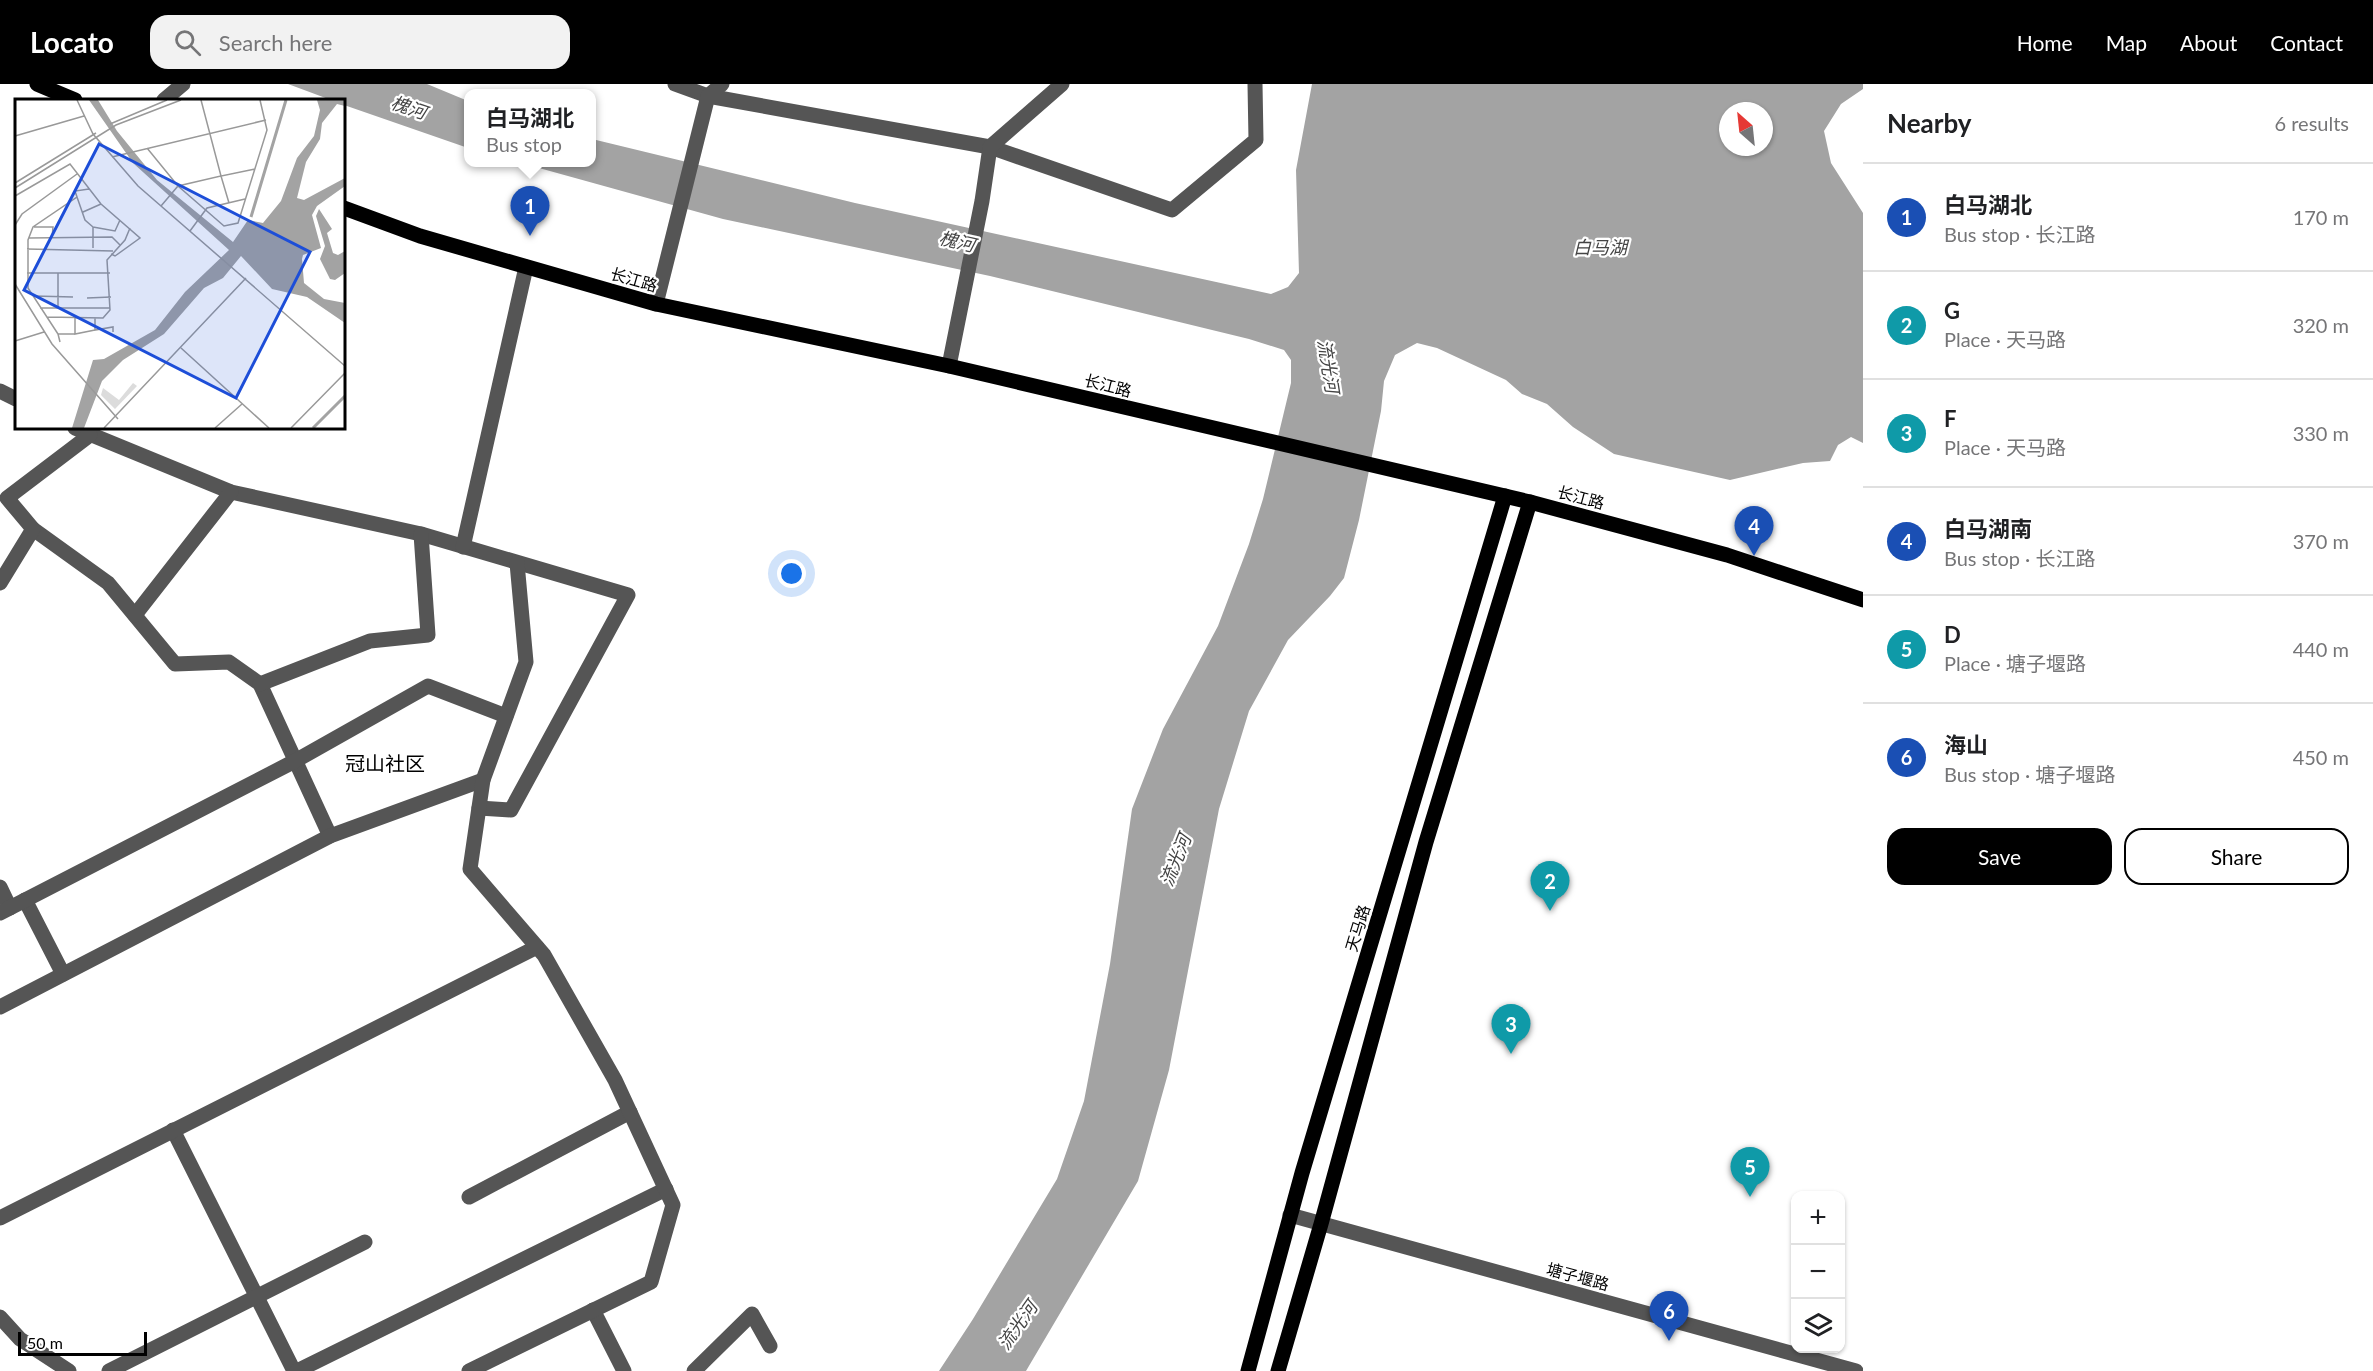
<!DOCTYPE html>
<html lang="en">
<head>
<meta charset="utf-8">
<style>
	:root { --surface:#fff; --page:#f2f2f2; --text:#202124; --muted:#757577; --line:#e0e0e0; --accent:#000 }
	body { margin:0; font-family:Lato,"Noto Sans SC",sans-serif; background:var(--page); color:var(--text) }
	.controls { position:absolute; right:18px; bottom:18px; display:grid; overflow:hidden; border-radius:12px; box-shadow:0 2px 4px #0004 }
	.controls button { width:54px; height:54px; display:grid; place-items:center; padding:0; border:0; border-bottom:2px solid var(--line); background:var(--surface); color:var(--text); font:30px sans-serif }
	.compass { position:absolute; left:1719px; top:18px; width:54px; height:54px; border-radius:50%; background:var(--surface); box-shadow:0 2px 4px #0004; rotate:333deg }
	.scale { position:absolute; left:18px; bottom:15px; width:129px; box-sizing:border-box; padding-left:6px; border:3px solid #000; border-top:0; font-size:16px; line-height:21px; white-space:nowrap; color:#000; -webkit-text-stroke:4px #fff; paint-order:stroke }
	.you { position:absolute; left:792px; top:490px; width:21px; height:21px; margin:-15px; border:4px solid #fff; border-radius:50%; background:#1a73e8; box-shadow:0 0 0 9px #1a73e833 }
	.badge { display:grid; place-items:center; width:39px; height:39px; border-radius:50%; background:var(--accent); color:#fff; font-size:20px; font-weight:700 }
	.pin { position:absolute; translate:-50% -50px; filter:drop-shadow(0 2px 3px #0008) }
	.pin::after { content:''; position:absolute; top:32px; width:21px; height:18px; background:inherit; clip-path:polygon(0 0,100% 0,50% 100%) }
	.popup { position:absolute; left:464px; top:5px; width:132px; height:78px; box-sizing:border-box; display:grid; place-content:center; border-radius:12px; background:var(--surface); filter:drop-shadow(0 2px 4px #0005); font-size:20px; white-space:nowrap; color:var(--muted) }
	.popup b { font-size:22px; color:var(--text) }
	.popup::after { content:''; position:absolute; left:50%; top:100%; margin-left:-12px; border:12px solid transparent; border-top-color:var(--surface) }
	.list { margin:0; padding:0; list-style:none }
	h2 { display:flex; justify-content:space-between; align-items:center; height:78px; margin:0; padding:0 24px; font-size:26px }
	h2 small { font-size:20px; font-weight:400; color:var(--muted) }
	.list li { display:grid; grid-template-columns:39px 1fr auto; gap:18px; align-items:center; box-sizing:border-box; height:108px; padding:0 24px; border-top:2px solid var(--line) }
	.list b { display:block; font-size:22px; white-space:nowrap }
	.list p { margin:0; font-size:20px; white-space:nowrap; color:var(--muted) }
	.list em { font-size:20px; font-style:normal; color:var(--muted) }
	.actions { display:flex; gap:12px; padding:18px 24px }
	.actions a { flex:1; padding:14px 0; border:2px solid var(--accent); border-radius:18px; text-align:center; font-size:21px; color:var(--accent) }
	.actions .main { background:var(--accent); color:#fff }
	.icon { flex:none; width:33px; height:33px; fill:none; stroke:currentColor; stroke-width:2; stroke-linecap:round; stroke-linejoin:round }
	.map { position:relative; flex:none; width:1863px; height:1287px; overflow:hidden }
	header { display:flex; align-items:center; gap:36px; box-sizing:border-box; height:84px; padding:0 30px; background:var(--accent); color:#fff }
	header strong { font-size:28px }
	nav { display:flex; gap:33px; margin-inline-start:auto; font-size:21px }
	.search { width:420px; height:54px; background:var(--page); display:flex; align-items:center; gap:15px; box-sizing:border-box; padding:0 21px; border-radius:18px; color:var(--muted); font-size:22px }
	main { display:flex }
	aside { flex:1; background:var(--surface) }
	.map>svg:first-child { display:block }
	.water { fill:#a3a3a3; fill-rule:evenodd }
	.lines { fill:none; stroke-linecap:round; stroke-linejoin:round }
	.minor { stroke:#555; stroke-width:15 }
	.major { stroke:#000; stroke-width:15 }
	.labels { text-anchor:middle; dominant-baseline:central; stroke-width:4.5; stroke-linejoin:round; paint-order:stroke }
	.street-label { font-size:16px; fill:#000; stroke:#fff }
	.water-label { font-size:18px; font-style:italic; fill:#444; stroke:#fff }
	.quarter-label { font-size:20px; fill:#000; stroke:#fff }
	.inset-river { fill:none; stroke:#a3a3a3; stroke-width:3 }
	.inset-road { fill:none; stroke:#999; stroke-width:1.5 }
	.view { fill:#1d4ed8; fill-opacity:0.15; stroke:#1d4ed8; stroke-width:3 }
	.inset-edge { fill:none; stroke:#000; stroke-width:3 }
</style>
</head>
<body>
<header>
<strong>Locato</strong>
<div class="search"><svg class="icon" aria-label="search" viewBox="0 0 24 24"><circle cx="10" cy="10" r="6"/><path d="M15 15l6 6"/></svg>Search here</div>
<nav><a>Home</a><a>Map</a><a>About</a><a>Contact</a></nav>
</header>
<main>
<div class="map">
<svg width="1863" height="1287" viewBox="0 0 1863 1287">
	<rect width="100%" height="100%" fill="#fff"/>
	<g class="water">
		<path d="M288 0H427L468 17V64L344 21V16H331Z"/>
		<path d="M1312 0H1863V5L1841 20 1824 47 1831 79 1863 129V359L1851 353 1838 361 1830 377 1803 379 1730 396 1614 370 1573 343 1547 320 1522 310 1506 296 1437 264 1417 259 1395 271 1384 297 1381 327 1359 436 1344 494 1330 512 1288 556 1249 627 1219 725 1169 986 1138 1097 1026 1287H939L973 1235 1057 1095 1084 1017 1110 880 1132 725 1163 645 1218 542 1249 460 1263 415 1291 299V276L1284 266 1249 255 990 192 723 135 521 79 592 78V55L855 119 1271 210 1288 203 1299 189 1296 86ZM1728 27H1764V63H1728Z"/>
	</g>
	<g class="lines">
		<g class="minor">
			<path d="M675 0 708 12 990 63 1172 126 1256 56 1255 0"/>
			<path d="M164 16 183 0"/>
			<path d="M656 220 708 12 722 0"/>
			<path d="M949 282 982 117 990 63 1062 0"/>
			<path d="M0 307 16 315"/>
			<path d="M75 344 231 408 421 450 628 511 511 726 479 724"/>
			<path d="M33 445 108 499 175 580 229 578 260 600 330 752"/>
			<path d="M463 463 526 183"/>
			<path d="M0 499 33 445 7 414 90 351"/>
			<path d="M135 531 231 408"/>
			<path d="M260 600 370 557 428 551 421 450"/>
			<path d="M0 803 10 824"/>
			<path d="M25 816 63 890"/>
			<path d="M0 829 295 677 428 602 506 632"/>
			<path d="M0 923 330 752 483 696"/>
			<path d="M173 1046 294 1287"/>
			<path d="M469 1113 630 1028"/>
			<path d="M1290 1131 1856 1287"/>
			<path d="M0 1134 537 863"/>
			<path d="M593 1226 624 1287"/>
			<path d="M0 1233 20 1255 69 1287"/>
			<path d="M109 1287 365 1158"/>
			<path d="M297 1287 666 1105"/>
			<path d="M469 1287 651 1198 673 1121 615 996 544 871 470 785 483 696 526 578 517 479"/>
			<path d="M694 1287 752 1230 770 1262"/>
		</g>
		<g class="major">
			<path d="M37 0 75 16"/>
			<path d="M344 124 420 152 656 220 949 282 1530 418 1727 471 1863 516"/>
			<path d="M1248 1287 1302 1089 1505 412"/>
			<path d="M1278 1287 1321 1140 1426 758 1530 418"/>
		</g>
	</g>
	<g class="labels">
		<g class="street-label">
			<text transform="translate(634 195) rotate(16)">长江路</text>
			<text transform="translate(1108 301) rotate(14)">长江路</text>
			<text transform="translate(1581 413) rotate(15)">长江路</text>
			<text transform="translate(1357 844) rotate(-73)">天马路</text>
			<text transform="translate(1578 1192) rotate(15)">塘子堰路</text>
		</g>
		<g class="water-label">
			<text transform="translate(409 23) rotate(18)">槐河</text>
			<text transform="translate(957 157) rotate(13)">槐河</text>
			<text x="1600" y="163">白马湖</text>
			<text transform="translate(1329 282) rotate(81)">流光河</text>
			<text transform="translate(1175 776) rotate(-68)">流光河</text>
			<text transform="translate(1017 1241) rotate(-55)">流光河</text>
		</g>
		<g class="quarter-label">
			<text x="385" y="679">冠山社区</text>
		</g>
	</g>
	<g transform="translate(15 15)">
		<rect width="330" height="330" fill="#fff"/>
		<path d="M118 284 122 287 100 310 86 296 88 289 104 301Z" fill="#dcdcdc"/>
		<path d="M74 1H83L102 32 142 81 218 143 233 121 248 124 266 102 282 59 299 37 305 11 302 1H330V7L322 5 307 24 305 40 291 63 282 99 289 101 330 79V87L302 107 297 116 306 149 288 156 287 160 289 184 309 200 330 204V224L292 198 257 190 226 157 208 179 189 189 149 235 108 261 87 282 69 329H57L78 261 89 260 140 231 170 193 214 151 118 64ZM304 110 317 130 312 134 318 154 323 156 330 152V174L320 181 315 180 305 160 310 147 301 117Z" fill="#a3a3a3"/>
		<path class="inset-river" d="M236 118 271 1M298 329 330 297"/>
		<path class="inset-road" d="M62 1 78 35 123 87 330 267M95 25 152 1M0 37 69 17M132 49 163 87 209 127 223 124 252 31 245 1M97 58 251 21M0 84 81 34M0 89 101 26 166 1M0 97 55 65 86 105 125 139 100 157 96 155M62 98 70 121 78 128V149M214 104 206 77 240 70M146 107 163 87 206 77 186 1M68 113 86 105M0 126 7 115 62 75M19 128H38L37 139M78 128 100 132 105 121M175 132 192 109 230 100M14 139 97 138 105 146M12 150 98 152M12 174H95M0 185 37 245 103 320M19 197 58 198M72 199 96 198M43 208V174M25 209H95M32 218 88 219 95 211 92 161 110 141 115 129M60 218V235L80 231M80 219V231L98 228V233M43 235 13 189V141L18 128 62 98 60 92 74 90M0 242 29 233M45 243 43 235H60M166 249 254 329M89 329 231 179M200 329 227 305M276 329 330 274"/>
		<path class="view" d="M84 45 295 153 221 299 9 191Z"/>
		<rect width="330" height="330" class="inset-edge"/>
	</g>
</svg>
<div class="controls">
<button>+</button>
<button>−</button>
<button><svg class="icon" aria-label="layers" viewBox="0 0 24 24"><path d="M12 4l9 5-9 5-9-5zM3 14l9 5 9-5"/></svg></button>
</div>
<svg class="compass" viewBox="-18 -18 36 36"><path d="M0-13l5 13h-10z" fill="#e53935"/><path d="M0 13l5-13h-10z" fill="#757577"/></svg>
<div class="scale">50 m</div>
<div class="you"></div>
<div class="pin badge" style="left:530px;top:152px;background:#1a4fb4">1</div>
<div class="popup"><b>白马湖北</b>Bus stop</div>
<div class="pin badge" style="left:1550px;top:827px;background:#0f9aa8">2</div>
<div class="pin badge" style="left:1511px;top:970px;background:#0f9aa8">3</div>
<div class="pin badge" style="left:1754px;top:472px;background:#1a4fb4">4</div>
<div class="pin badge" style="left:1750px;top:1113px;background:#0f9aa8">5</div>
<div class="pin badge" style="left:1669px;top:1257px;background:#1a4fb4">6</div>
</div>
<aside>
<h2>Nearby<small>6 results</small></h2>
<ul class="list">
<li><span class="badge" style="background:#1a4fb4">1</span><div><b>白马湖北</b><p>Bus stop · 长江路</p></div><em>170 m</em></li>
<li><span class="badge" style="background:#0f9aa8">2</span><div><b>G</b><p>Place · 天马路</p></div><em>320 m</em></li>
<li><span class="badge" style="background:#0f9aa8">3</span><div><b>F</b><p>Place · 天马路</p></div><em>330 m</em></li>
<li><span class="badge" style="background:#1a4fb4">4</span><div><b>白马湖南</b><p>Bus stop · 长江路</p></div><em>370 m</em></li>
<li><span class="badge" style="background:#0f9aa8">5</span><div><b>D</b><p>Place · 塘子堰路</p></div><em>440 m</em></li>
<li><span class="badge" style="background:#1a4fb4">6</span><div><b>海山</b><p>Bus stop · 塘子堰路</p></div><em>450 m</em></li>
</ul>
<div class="actions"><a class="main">Save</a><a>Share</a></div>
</aside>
</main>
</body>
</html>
